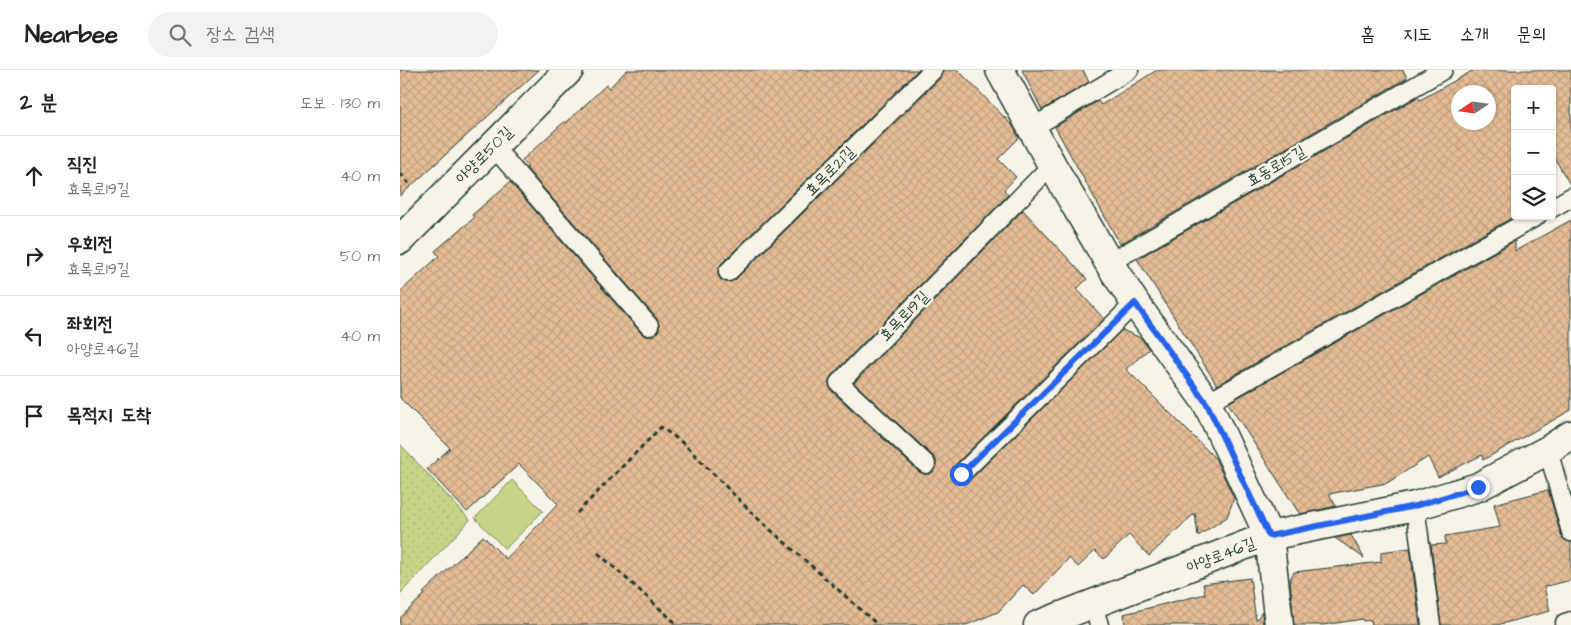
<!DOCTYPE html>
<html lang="ko">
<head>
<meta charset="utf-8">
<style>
	:root { --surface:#fff; --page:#f2f2f2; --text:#222; --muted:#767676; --line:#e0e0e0 }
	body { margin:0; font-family:"Architects Daughter","Poor Story",sans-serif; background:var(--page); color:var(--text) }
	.controls { position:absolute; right:15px; top:15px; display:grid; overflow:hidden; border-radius:5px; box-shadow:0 1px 4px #0004 }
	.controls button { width:45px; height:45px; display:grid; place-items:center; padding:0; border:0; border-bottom:1px solid var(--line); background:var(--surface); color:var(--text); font:25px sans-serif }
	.compass { position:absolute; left:1051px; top:15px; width:45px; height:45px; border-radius:50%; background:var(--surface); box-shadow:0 1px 4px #0004; rotate:257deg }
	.stop { position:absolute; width:15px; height:15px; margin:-11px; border:4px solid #2563eb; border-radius:50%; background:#fff }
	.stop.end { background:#2563eb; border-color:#fff; box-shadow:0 1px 5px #0008 }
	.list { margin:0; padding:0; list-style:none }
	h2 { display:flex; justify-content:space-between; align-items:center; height:65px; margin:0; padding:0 20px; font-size:21px }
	h2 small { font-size:16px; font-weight:400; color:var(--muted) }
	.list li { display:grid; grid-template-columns:32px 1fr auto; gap:15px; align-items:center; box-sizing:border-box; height:80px; padding:0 20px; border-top:1px solid var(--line) }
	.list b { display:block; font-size:19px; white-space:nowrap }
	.list p { margin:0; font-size:16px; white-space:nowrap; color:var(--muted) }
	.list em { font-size:16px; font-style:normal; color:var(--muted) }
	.icon { flex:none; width:28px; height:28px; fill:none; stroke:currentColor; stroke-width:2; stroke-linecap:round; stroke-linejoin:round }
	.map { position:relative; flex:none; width:1171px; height:555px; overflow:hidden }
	header { display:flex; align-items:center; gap:30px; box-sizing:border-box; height:70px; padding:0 25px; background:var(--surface); border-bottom:1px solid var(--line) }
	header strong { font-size:24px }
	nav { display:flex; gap:28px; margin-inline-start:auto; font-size:18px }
	.search { width:350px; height:45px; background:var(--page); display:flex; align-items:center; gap:12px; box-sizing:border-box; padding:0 18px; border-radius:28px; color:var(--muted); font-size:19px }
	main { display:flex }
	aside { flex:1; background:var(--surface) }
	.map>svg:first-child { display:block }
	.grass { fill:#c7d589; stroke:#73895e }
	.park { fill:url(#park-dots); stroke:#73895e }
	.building { fill:url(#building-cross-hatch); stroke:#1f3d34; fill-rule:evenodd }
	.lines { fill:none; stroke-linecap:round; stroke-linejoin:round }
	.service-casing { stroke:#1f3d34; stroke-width:21 }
	.minor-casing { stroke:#1f3d34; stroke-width:31 }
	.path { stroke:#1f3d34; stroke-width:3; stroke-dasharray:5 4; stroke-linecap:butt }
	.service { stroke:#f7f3e8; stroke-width:18 }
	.minor { stroke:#f7f3e8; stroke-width:28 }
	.route { stroke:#2563eb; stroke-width:6 }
	.labels { text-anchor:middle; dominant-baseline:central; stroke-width:5; stroke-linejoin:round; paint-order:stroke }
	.street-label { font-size:16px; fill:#1f3d34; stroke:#f7f3e8 }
</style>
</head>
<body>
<header>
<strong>Nearbee</strong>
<div class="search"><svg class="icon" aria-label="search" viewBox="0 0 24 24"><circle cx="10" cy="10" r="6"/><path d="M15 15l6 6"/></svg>장소 검색</div>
<nav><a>홈</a><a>지도</a><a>소개</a><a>문의</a></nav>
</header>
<main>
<aside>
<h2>2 분<small>도보 · 130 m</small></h2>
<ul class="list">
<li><svg class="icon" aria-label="ahead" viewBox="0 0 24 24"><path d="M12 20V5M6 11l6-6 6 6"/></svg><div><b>직진</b><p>효목로19길</p></div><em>40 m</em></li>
<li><svg class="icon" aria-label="right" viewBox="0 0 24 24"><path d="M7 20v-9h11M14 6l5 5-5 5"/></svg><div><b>우회전</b><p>효목로19길</p></div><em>50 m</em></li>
<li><svg class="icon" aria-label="left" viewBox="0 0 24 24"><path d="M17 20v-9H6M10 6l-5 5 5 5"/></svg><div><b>좌회전</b><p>아양로46길</p></div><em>40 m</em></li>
<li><svg class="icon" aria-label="arrive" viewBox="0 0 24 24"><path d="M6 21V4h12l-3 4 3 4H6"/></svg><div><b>목적지 도착</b></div></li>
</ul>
</aside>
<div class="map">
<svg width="1171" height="555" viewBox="0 0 1171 555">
	<defs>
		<pattern id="park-dots" width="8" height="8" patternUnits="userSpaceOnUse" patternTransform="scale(1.25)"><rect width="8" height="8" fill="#c7d589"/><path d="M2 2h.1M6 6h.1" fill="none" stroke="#aab877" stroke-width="1.8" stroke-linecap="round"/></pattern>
		<pattern id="building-cross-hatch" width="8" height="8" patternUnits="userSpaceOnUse" patternTransform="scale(1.25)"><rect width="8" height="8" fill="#e5bc95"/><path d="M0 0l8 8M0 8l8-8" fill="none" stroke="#c4a281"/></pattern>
	</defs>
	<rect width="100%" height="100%" fill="#f7f3e8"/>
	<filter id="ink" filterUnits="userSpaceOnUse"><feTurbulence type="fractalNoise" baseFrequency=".02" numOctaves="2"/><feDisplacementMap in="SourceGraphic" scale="10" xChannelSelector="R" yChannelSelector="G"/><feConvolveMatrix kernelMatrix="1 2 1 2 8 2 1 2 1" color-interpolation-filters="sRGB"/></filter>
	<g filter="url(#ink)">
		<path class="grass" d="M112 410 143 441 105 479 75 448Z"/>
		<path class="park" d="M0 374 70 450 0 524Z"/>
		<g class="building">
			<path d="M0 0H139L0 126Z"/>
			<path d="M227 0H518L321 194 318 200V205L321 210 326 212H330L335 210 540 8 543 0H558L613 56 619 68 598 89 616 107 604 120 608 125 431 306 429 311V316L432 321 519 402 524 404H529L533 402 536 396V390L533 386 454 313 623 140 687 209 677 219 704 249 554 396 551 402V406L553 411 559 414H564L568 412 722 260 741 268 749 279 726 299 815 388 834 428 827 447 798 466 795 443 749 486 729 465 704 489 695 481 678 497 669 488 634 525 623 515 598 542 566 555H0V548L25 524 23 523 83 466 106 489 158 434 119 394 67 442 27 399 50 378 0 328V222L39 186 35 181 74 148 72 145 110 112 241 263 245 266H251L256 264 259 260V254L257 249 126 98 128 97 122 90 165 51 166 53 206 15 209 18Z"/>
			<path d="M622 0H683L689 12 642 40Z"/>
			<path d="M757 0H1003L1007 8 720 174 655 57 698 31 701 35Z"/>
			<path d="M1074 0H1171V116L1152 84V19H1115V146L817 315 737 189 1018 27 1020 30ZM1058 22H1088V52H1058Z"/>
			<path d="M1171 150V340L1083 390 1082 385 1038 407 1028 387 987 413 929 424 936 436 900 444 899 443 828 333 1115 171V181Z"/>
			<path d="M1148 420 1161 465 1164 470 1171 472V510L1144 517 1150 541 1097 555H1041L1031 475 1046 474 1045 466 1100 457 1094 434Z"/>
			<path d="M951 465 964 488 935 468Z"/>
			<path d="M1010 478 1020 555H972L971 550 963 551V549L923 555H894L890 509 894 502 981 492V482Z"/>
			<path d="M850 508 856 550 862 542 863 555H725L724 544 805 524 803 514Z"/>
		</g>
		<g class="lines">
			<defs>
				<g id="service">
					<path d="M632 58 729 0"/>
					<path d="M93 76 249 256"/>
					<path d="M1152 138 1171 127"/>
					<path d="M709 193 1043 0"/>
					<path d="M328 202 533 0"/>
					<path d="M807 333 1137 146"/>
					<path d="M1148 380 1171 462"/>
					<path d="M526 394 439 313 652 95"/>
					<path d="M561 404 735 233"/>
					<path d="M1015 436 1031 555"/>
					<path d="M693 535 699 555"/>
					<path d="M1165 555V553L1171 551"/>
				</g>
				<g id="minor">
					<path d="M600 0 652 95 709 193 735 233 807 333 869 466 879 555"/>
					<path d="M0 170 169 0"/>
					<path d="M638 555 869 466 1015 436 1078 417 1148 380 1171 365"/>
				</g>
			</defs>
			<use href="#service" class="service-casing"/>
			<use href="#minor" class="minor-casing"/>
			<g class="path">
				<path d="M0 103 9 114"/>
				<path d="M177 443 261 357 284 374 355 446 478 555"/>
				<path d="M198 483 278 555"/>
			</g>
			<use href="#service" class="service"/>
			<use href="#minor" class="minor"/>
		</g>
	</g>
	<g class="lines" filter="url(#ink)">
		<path class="route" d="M561 404 735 233 807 334 869 466 1015 436 1078 417"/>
	</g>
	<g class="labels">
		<g class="street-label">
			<text transform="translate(84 85) rotate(-45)">아양로50길</text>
			<text transform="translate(876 96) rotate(-30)">효동로15길</text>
			<text transform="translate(430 101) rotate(-45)">효목로21길</text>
			<text transform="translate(504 246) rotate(-46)">효목로19길</text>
			<text transform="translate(821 485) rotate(-21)">아양로46길</text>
		</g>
	</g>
</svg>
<div class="controls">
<button>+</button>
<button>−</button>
<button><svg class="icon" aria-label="layers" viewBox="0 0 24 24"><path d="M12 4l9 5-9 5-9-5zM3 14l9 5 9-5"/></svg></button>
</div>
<svg class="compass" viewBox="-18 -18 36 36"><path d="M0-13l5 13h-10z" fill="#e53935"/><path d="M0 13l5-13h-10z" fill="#767676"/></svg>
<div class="stop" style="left:561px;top:404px"></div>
<div class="stop end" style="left:1078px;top:417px"></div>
</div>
</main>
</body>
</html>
